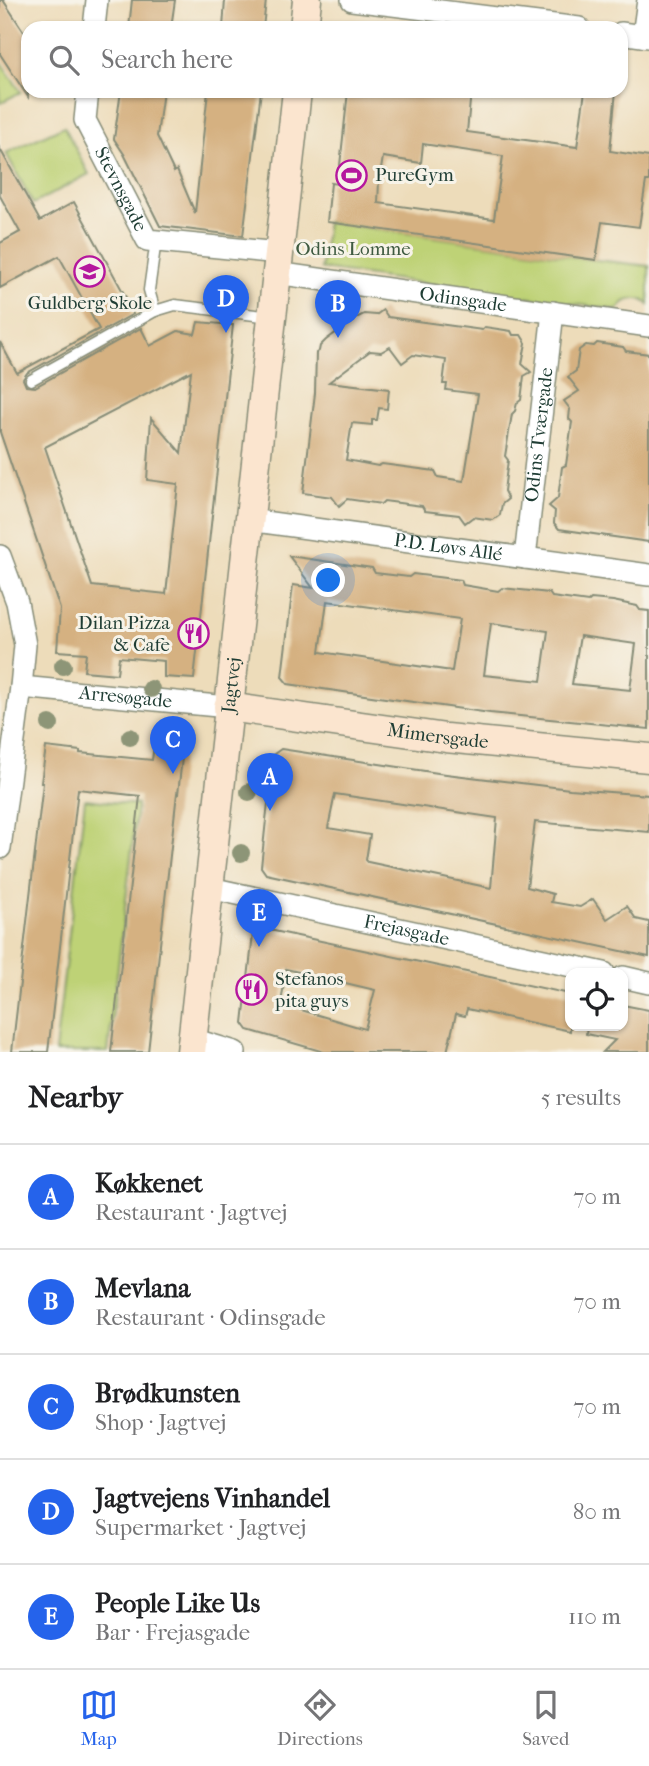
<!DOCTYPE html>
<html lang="en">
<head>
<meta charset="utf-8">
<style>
	:root { --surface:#fff; --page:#f2f2f2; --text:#202124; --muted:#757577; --line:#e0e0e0; --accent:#2563eb }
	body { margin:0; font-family:"IM FELL French Canon",serif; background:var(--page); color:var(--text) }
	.controls { position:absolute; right:21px; bottom:21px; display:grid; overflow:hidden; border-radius:14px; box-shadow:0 2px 5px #0004 }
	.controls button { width:63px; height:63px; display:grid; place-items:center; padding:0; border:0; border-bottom:2px solid var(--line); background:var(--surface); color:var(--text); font:35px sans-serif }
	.you { position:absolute; left:329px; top:581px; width:24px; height:24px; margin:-18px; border:5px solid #fff; border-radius:50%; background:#1a73e8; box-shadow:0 0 0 10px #1a73e833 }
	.badge { display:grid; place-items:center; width:46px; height:46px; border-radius:50%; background:var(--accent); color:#fff; font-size:23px; font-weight:700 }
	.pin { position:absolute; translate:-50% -58px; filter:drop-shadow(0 2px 4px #0008) }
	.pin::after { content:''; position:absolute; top:37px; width:24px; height:21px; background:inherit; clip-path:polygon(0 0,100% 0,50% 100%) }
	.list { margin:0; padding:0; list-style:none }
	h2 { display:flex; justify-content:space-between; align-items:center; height:91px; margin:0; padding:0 28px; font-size:30px }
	h2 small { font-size:23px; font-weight:400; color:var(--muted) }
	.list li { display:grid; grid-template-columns:46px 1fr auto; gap:21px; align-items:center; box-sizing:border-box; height:105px; padding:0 28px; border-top:2px solid var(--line) }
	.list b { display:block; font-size:26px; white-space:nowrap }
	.list p { margin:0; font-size:23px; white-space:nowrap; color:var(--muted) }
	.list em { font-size:23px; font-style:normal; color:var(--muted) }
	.icon { flex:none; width:38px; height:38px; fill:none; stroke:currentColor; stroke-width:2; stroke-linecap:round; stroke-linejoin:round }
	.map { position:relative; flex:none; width:649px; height:1052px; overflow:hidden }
	.search { position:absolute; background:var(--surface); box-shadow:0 2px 5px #0004; left:21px; right:21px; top:21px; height:77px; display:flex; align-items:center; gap:18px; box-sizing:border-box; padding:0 24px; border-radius:21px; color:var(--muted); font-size:26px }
	.sheet { height:616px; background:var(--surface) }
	nav { display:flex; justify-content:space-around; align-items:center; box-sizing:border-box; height:98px; border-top:2px solid var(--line); background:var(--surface); font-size:19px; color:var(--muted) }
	nav a { display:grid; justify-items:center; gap:4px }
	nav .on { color:var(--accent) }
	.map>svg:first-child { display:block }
	.green { fill:#bed276; stroke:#6e8855; stroke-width:2 }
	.building { fill:#d5b181; fill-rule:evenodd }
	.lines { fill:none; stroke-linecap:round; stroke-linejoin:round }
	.lane-casing { stroke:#868c77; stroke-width:13 }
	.street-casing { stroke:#868c77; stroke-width:24 }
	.secondary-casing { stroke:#868c77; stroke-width:31 }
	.lane { stroke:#fff; stroke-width:10 }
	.street { stroke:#fff; stroke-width:21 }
	.secondary { stroke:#fbe5cf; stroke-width:28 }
	.tree { fill:#8d9577 }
	.labels { text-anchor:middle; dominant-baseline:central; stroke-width:6; stroke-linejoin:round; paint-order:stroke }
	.poi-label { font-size:19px; fill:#1f3d34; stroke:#f7f3e8; text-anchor:start }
	.street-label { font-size:19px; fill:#1f3d34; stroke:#f7f3e8 }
	.park-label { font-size:19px; fill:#3f5b41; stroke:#f7f3e8 }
</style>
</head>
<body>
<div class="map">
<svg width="649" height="1052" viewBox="0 0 649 1052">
	<rect width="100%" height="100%" fill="#f7f3e8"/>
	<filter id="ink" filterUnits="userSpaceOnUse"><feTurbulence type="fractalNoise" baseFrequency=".0143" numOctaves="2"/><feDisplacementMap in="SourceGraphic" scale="14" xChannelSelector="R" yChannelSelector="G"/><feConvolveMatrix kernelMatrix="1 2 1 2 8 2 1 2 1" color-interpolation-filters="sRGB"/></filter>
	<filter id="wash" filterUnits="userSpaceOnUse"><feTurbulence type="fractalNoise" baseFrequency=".00686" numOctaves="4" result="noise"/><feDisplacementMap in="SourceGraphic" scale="28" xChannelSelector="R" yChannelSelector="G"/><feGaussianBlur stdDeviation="1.57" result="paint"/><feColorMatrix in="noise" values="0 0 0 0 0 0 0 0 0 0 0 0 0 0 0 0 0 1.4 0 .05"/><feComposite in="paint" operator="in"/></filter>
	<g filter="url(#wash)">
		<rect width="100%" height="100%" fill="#eddcba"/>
		<g class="green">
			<path d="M0 61 21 92 0 103Z"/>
			<path d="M64 126 89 174 33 204 6 153Z"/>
			<path d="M327 222 596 260 649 266V305C642 297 633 298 624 302L618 310 321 269Z"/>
			<path d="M85 799 137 805 108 1052H55Z"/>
		</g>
		<g id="blocks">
			<g class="building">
				<path d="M0 0H3L28 38V97L0 54Z"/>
				<path d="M132 0H175L171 28H129Z"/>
				<path d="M225 0H266L263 28H223Z"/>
				<path d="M121 91H163L157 136 174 172 177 170 195 213 208 91H261L243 236 160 226 124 154 114 139Z"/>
				<path d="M348 91H471L467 132 577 147 585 91H616L610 151 649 157V181H646L639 227 602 222 596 260 327 222 331 183 338 184ZM423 144 503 156 494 219 378 203 379 182 383 157 421 163Z"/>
				<path d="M0 149 40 221 74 202 128 301 126 302 133 314 27 373 23 379 26 386 35 387 141 328 150 346 178 331 195 334 198 322 233 325 194 679 164 677V661L119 657 117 674 84 671 86 653 57 651 60 609 0 432V342L17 373 99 329 59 256 0 288V243L20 232 0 196ZM191 371 181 453 151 418 147 480 178 484 166 594 92 586 45 447Z"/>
				<path d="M383 310 388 317 482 330 485 327 511 331 513 335H521L526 343 522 364 531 372 524 376 521 400 517 403 515 411 512 414 505 456 508 460 504 491 508 499 502 504 500 515 493 520 473 517 465 523 459 515 425 511 422 506 384 501 381 504 347 499 339 506 332 497 303 493 315 393 316 353 319 351 320 346 326 340 356 318 364 314 376 315ZM390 347 402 363 413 355 446 360 443 384H447L446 390 478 394 464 481 438 477 435 471 382 464 378 466 346 460 352 423 372 425V420H377L379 408 387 409 389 389 329 382 370 351 381 352Z"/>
				<path d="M597 343 623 347 626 351 649 354V542L559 529 554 523 555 511 549 506 558 498 562 467 566 465 572 422 569 419 570 409 564 401 579 391 568 377 576 371 579 350 586 345 594 346Z"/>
				<path d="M289 556 372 568 375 573 409 577 413 574 461 580 463 585 498 591 502 588 549 593 552 597 588 602 591 599 613 601 637 606 640 610 649 611V729L490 713 288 684 282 677 293 585 313 588ZM327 601 460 619 452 671 320 652ZM491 623 548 631 541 681 484 675ZM580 636 636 644 630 690 572 684Z"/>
				<path d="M154 746 183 749 178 794 177 793 148 1052H111L140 796 78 789 48 1052H12L43 783H41L46 747 80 751V753L152 760Z"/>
				<path d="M281 749 438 773 570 789 649 795V832L535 822 527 887 553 894 551 902 580 907 593 899 607 919 627 906 636 919 649 922V957L266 874 261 867 266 820 274 754ZM335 794 497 818 491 888 368 862 366 860 370 835 328 828Z"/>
				<path d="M260 928 570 994V1031L467 1009 465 1016 456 1014 447 1052H324L248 1030 243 1023 253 934ZM286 969 375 990 365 1029 281 1004Z"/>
				<path d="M623 1005 649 1010V1052H603L615 1040 586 1034 587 1026H623Z"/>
			</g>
		</g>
	</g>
	<g filter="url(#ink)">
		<use href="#blocks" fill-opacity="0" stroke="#868c77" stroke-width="2"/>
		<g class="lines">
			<defs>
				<g id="lane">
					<path d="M155 311 149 290 156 240"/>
					<path d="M31 380 155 311 175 305 271 317"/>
				</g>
				<g id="street">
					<path d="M352 0 579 28"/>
					<path d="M94 28 97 0"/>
					<path d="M621 33 649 37"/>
					<path d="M643 36 648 0"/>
					<path id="s1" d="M88 91 85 120 147 240 279 253"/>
					<path id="s2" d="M276 273 649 326"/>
					<path id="s3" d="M249 520 649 575"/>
					<path d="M0 556 17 602 25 645 21 687 0 848"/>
					<path id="s4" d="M525 558 553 312"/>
					<path id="s5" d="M21 687 228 707"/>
					<path id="s6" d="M210 888 604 973"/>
					<path d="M623 977 649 983"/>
					<path d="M192 1039 235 1052"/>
				</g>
				<g id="secondary">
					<path d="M304 28 307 0"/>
					<path id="s7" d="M228 707 446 738 649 758"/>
					<path id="s8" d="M191 1052 297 91"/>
				</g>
			</defs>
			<use href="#lane" class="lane-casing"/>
			<use href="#street" class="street-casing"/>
			<use href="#secondary" class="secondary-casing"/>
			<use href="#lane" class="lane"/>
			<use href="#street" class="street"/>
			<use href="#secondary" class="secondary"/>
		</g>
		<g class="tree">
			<circle cx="63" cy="666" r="9"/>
			<circle cx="151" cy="689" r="9"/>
			<circle cx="50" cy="724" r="9"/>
			<circle cx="130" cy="737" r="9"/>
			<circle cx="249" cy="792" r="9"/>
			<circle cx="241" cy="853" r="9"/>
		</g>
	</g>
	<defs>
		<symbol id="stadium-ring" viewBox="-11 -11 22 22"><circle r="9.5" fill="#f7f3e8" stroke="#b5179e" stroke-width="1.5"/><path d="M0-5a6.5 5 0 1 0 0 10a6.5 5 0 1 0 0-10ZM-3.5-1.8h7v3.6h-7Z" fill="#b5179e"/></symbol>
		<symbol id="school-ring" viewBox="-11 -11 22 22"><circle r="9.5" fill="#f7f3e8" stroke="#b5179e" stroke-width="1.5"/><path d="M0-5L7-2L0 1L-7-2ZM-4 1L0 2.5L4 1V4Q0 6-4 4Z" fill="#b5179e"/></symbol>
		<symbol id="restaurant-ring" viewBox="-11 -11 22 22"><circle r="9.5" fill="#f7f3e8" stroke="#b5179e" stroke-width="1.5"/><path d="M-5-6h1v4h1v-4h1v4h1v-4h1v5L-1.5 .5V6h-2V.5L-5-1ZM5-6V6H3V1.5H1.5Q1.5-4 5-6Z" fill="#b5179e"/></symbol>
	</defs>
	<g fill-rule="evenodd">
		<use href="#stadium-ring" x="334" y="158" width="35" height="35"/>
		<use href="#school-ring" x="72" y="254" width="35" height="35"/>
		<use href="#restaurant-ring" x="176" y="616" width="35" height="35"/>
		<use href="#restaurant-ring" x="234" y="972" width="35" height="35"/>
	</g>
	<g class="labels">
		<g class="poi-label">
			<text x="375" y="175">PureGym</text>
			<text x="90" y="303" text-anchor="middle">Guldberg Skole</text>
			<text x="170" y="623" text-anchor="end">Dilan Pizza<tspan x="170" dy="22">&amp; Cafe</tspan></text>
			<text x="275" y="979">Stefanos<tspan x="275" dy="22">pita guys</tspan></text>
		</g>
		<g class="street-label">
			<text stroke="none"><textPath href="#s1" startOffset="107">Stevnsgade</textPath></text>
			<text stroke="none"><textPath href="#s2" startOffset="189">Odinsgade</textPath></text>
			<text stroke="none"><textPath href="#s4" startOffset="124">Odins Tværgade</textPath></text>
			<text stroke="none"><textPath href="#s3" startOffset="201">P.D. Løvs Allé</textPath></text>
			<text stroke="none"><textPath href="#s8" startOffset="369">Jagtvej</textPath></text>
			<text stroke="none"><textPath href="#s5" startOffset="105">Arresøgade</textPath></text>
			<text stroke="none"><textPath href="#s7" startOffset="212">Mimersgade</textPath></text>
			<text stroke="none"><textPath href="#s6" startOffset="201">Frejasgade</textPath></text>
		</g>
		<g class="park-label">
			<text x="353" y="249">Odins Lomme</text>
		</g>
	</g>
</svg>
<div class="controls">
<button><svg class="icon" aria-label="locate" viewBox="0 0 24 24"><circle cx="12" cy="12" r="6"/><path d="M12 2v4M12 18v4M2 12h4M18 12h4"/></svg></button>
</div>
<div class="you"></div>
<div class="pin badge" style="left:270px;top:811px">A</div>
<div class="pin badge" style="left:338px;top:338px">B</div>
<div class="pin badge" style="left:173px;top:774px">C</div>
<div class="pin badge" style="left:226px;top:333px">D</div>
<div class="pin badge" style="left:259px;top:947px">E</div>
<div class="search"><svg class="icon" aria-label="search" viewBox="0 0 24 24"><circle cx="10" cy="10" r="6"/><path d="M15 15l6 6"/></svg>Search here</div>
</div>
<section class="sheet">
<h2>Nearby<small>5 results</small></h2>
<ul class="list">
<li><span class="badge">A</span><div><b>Køkkenet</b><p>Restaurant · Jagtvej</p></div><em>70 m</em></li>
<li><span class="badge">B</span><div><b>Mevlana</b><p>Restaurant · Odinsgade</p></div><em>70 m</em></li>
<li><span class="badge">C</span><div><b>Brødkunsten</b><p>Shop · Jagtvej</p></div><em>70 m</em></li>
<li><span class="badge">D</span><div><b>Jagtvejens Vinhandel</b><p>Supermarket · Jagtvej</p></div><em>80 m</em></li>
<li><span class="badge">E</span><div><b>People Like Us</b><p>Bar · Frejasgade</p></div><em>110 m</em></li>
</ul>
</section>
<nav>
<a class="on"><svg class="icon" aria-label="map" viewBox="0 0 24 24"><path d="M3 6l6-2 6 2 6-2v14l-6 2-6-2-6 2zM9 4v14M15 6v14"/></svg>Map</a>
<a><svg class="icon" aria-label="directions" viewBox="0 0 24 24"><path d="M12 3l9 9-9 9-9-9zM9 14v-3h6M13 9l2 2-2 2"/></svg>Directions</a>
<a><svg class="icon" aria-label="saved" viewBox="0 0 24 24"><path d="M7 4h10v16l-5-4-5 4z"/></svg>Saved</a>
</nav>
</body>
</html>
